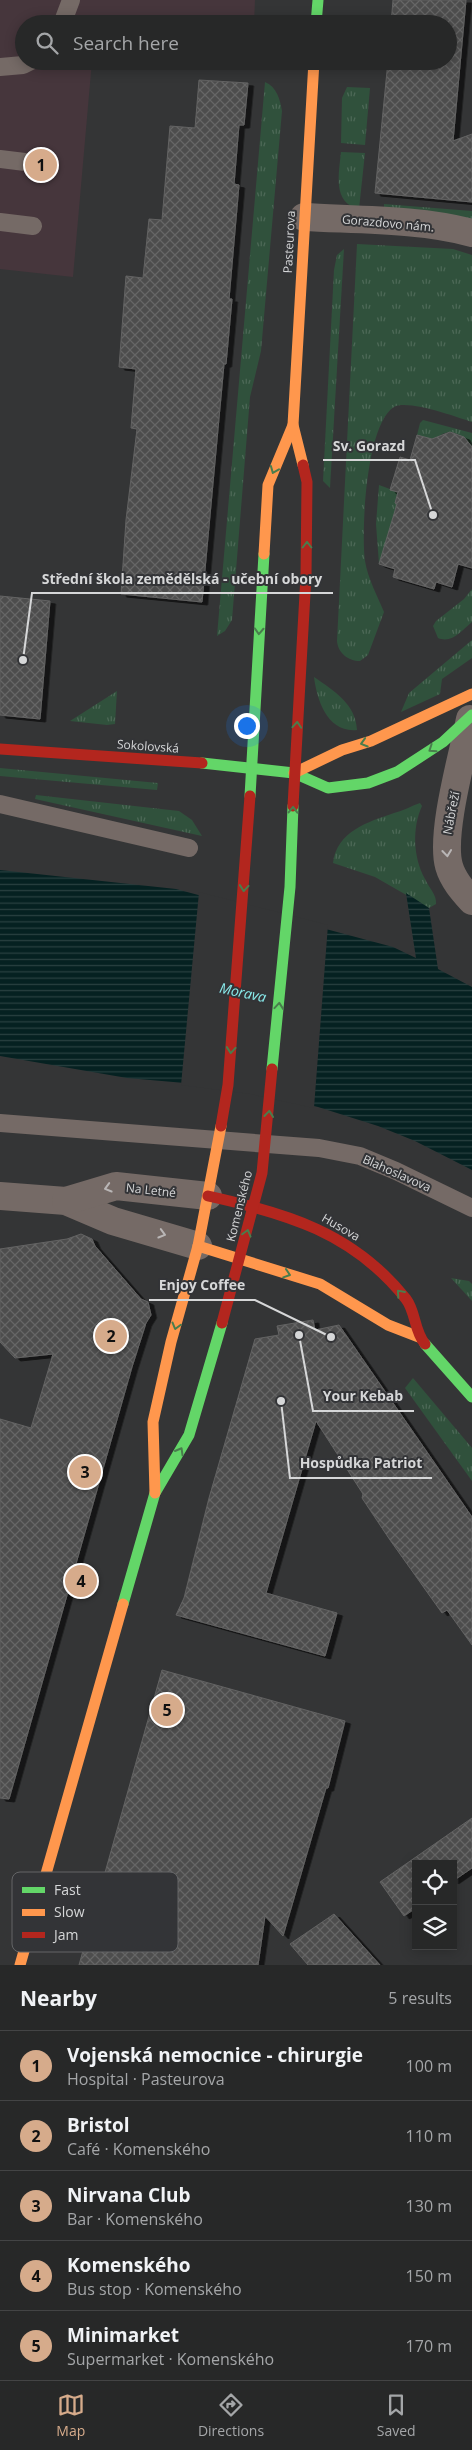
<!DOCTYPE html>
<html lang="en">
<head>
<meta charset="utf-8">
<style>
	:root { --surface:#272828; --page:#2f3030; --text:#f1f3f6; --muted:#a4a6a8; --line:#434445; --accent:#d6ab8b }
	body { margin:0; font-family:"Open Sans",sans-serif; background:var(--page); color:var(--text) }
	.controls { position:absolute; right:15px; bottom:15px; display:grid; overflow:hidden; border-radius:0px; box-shadow:0 2px 12px #0003 }
	.controls button { width:45px; height:45px; display:grid; place-items:center; padding:0; border:0; border-bottom:1px solid var(--line); background:var(--surface); color:var(--text); font:25px sans-serif }
	.you { position:absolute; left:246px; top:725px; width:18px; height:18px; margin:-12px; border:4px solid #fff; border-radius:50%; background:#1a73e8; box-shadow:0 0 0 8px #1a73e833 }
	.badge { display:grid; place-items:center; width:32px; height:32px; border-radius:50%; background:var(--accent); color:#111; font-size:16px; font-weight:700 }
	.pin { position:absolute; translate:-50% -50%; border:2px solid #fff; box-shadow:0 1px 5px #0006 }
	.list { margin:0; padding:0; list-style:none }
	h2 { display:flex; justify-content:space-between; align-items:center; height:65px; margin:0; padding:0 20px; font-size:21px }
	h2 small { font-size:16px; font-weight:400; color:var(--muted) }
	.list li { display:grid; grid-template-columns:32px 1fr auto; gap:15px; align-items:center; box-sizing:border-box; height:70px; padding:0 20px; border-top:1px solid var(--line) }
	.list b { display:block; font-size:19px; white-space:nowrap }
	.list p { margin:0; font-size:16px; white-space:nowrap; color:var(--muted) }
	.list em { font-size:16px; font-style:normal; color:var(--muted) }
	.icon { flex:none; width:28px; height:28px; fill:none; stroke:currentColor; stroke-width:2; stroke-linecap:round; stroke-linejoin:round }
	.map { position:relative; flex:none; width:472px; height:1965px; overflow:hidden }
	.search { position:absolute; background:var(--surface); box-shadow:0 2px 12px #0003; left:15px; right:15px; top:15px; height:55px; display:flex; align-items:center; gap:12px; box-sizing:border-box; padding:0 18px; border-radius:28px; color:var(--muted); font-size:19px }
	.sheet { height:415px; background:var(--surface) }
	nav { display:flex; justify-content:space-around; align-items:center; box-sizing:border-box; height:70px; border-top:1px solid var(--line); background:var(--surface); font-size:14px; color:var(--muted) }
	nav a { display:grid; justify-items:center; gap:2px }
	nav .on { color:var(--accent) }
	.map>svg:first-child { display:block }
	.medical { fill:#46363c }
	.grass { fill:url(#grass-tufts) }
	.water { fill:url(#water-rules) }
	.pier { fill:#343536 }
	.building { fill:url(#building-cross-hatch); stroke:#636363; filter:url(#shadow) }
	.lines { fill:none; stroke-linecap:round; stroke-linejoin:round }
	.lane { stroke:#756a66; stroke-width:18 }
	.street { stroke:#756a66; stroke-width:28 }
	.fast { stroke:#63d668; stroke-width:11 }
	.slow { stroke:#ff974d; stroke-width:11 }
	.jam { stroke:#b3261e; stroke-width:11 }
	.oneway { stroke:#497d4d }
	.oneway2 { stroke:#b9b6b6 }
	.labels { text-anchor:middle; dominant-baseline:central; stroke-width:4; stroke-linejoin:round; paint-order:stroke }
	.street-label { font-size:12px; fill:#d6d7d8; stroke:#333437 }
	.water-label { font-size:14px; font-style:italic; fill:#89ebeb; stroke:#333437 }
	.key { fill:#333437; stroke:#646567; stroke-width:1 }
	.key-label { font-size:14px; fill:#d6d7d8 }
	.leader { fill:none; stroke:#d6d7d8; stroke-width:2 }
	.callout-dot { fill:#d6d7d8; stroke:#333437; stroke-width:2 }
	.callout-label { font-size:14px; text-anchor:middle; font-weight:bold; fill:#d6d7d8; stroke:#333437; stroke-width:4; stroke-linejoin:round; paint-order:stroke }
</style>
</head>
<body>
<div class="map">
<svg width="472" height="1965" viewBox="0 0 472 1965">
	<defs>
		<pattern id="grass-tufts" width="24" height="20" patternUnits="userSpaceOnUse" patternTransform="scale(1.25)"><rect width="24" height="20" fill="#30513c"/><path d="M3 7l-1-3M5 7V3M7 7l1-3M15 17l-1-3M17 17v-4M19 17l1-3" fill="none" stroke="#4d6957"/></pattern>
		<pattern id="water-rules" width="6" height="5" patternUnits="userSpaceOnUse" patternTransform="scale(1.25)"><rect width="6" height="5" fill="#052121"/><path d="M0 2.5h6" fill="none" stroke="#294040"/></pattern>
		<pattern id="building-cross-hatch" width="8" height="8" patternUnits="userSpaceOnUse" patternTransform="scale(1.25)"><rect width="8" height="8" fill="#4d4d4d"/><path d="M0 0l8 8M0 8l8-8" fill="none" stroke="#666"/></pattern>
		<filter id="shadow"><feDropShadow dx="5.5" dy="3" stdDeviation="0" flood-color="#0009"/></filter>
	</defs>
	<rect width="100%" height="100%" fill="#343536"/>
	<path class="medical" d="M0 0H255L254 24H140L96 20 95 24H24V61H92L73 277 0 269Z"/>
	<g class="grass">
		<path d="M265 82C277 87 280 100 282 111L261 351 250 397 232 620 225 631 217 636Z"/>
		<path d="M347 87 370 88 365 145 341 143 342 98Z"/>
		<path d="M341 152 365 153 359 209C332 203 339 173 341 152Z"/>
		<path d="M384 204 472 211V221L384 211Z"/>
		<path d="M357 244 453 249 472 255V422C457 417 407 399 394 407 366 424 361 531 365 561 368 579 377 595 384 612L368 655 360 661C348 661 338 653 337 641Z"/>
		<path d="M344 249 330 488 323 481 334 270 337 255Z"/>
		<path d="M423 420 472 433V450C465 435 449 424 435 440L417 435 420 423Z"/>
		<path d="M379 485 398 492 395 503 397 504 379 564 376 524Z"/>
		<path d="M472 589V622C462 630 452 644 438 638L433 626 436 621 464 599Z"/>
		<path d="M472 640V658L442 679 440 694 401 712 409 693Z"/>
		<path d="M314 677C334 691 356 704 357 730 328 733 317 701 314 677Z"/>
		<path d="M117 691 115 724 107 725 70 721Z"/>
		<path d="M0 768 158 783 157 790 0 776Z"/>
		<path d="M36 795 179 811 192 820 202 836 35 799Z"/>
		<path d="M420 803 422 806C412 828 413 857 425 879 429 888 437 895 436 904L429 908 375 877 333 863C337 831 368 822 394 813 403 811 411 806 420 803Z"/>
		<path d="M451 1278 469 1281 472 1284V1301Z"/>
		<path d="M413 1378 472 1448V1481L405 1388Z"/>
	</g>
	<path class="water" d="M0 870 176 889 393 947 416 958 406 893 429 908 438 969 472 987V1170L415 1141 378 1126 318 1107 251 1091 208 1085 127 1078 0 1056Z"/>
	<path class="pier" d="M199 892 328 925 314 1108 250 1094 181 1085Z"/>
	<g class="building">
		<path d="M393 0H466L453 141 472 134V202L375 193 388 61H448V24H391Z"/>
		<path d="M199 80 248 83 244 125H239L234 184 239 185 229 299H232L226 364H224L202 602 121 594 126 520 137 429 131 428 136 369 119 367 126 276 143 278 149 219 162 220 170 126 195 128Z"/>
		<path d="M450 432 464 437 472 447V568L458 564 452 587 436 582 434 589 393 577 395 569 379 564 397 504 395 503 398 492 390 490 400 457 410 460 417 435 432 439Z"/>
		<path d="M0 596 50 601 40 719 0 715Z"/>
		<path d="M81 1234 92 1239 95 1246 141 1299 148 1302 151 1315 146 1323 132 1367 9 1799 0 1798V1419L31 1428 53 1354 15 1358 0 1342V1249L67 1239Z"/>
		<path d="M313 1320 315 1330 339 1325 472 1517V1645L447 1610 442 1613 390 1540 362 1498 363 1494 316 1421 266 1593 337 1613 325 1656 176 1615 184 1598 209 1498 255 1339 279 1335 277 1326Z"/>
		<path d="M162 1670 345 1721 328 1788H326L283 1936 265 1916 258 1965H79Z"/>
		<path d="M472 1818V1868L453 1881V1864H416V1908L404 1916 380 1882Z"/>
		<path d="M334 1914 380 1965H308L290 1944Z"/>
	</g>
	<g class="lines">
		<g class="lane">
			<path d="M62 24 71 0"/>
			<path d="M0 67 23 65 31 61"/>
			<path d="M0 159 41 164"/>
			<path d="M0 222 33 226"/>
			<path d="M0 804 189 848"/>
			<path d="M0 1123 319 1148 360 1156 396 1171 472 1208"/>
		</g>
		<g class="street">
			<path d="M304 217C356 220 422 219 472 233"/>
			<path d="M470 719C463 754 440 834 449 866 453 880 463 891 472 901"/>
			<path d="M0 1196 66 1201 113 1221 198 1246"/>
			<path d="M66 1201 116 1186 208 1196"/>
		</g>
		<g class="fast">
			<path d="M316 24 318 0"/>
			<path d="M202 763 294 773 328 788 368 783 397 772 443 742 472 715"/>
			<path d="M250 796 264 554"/>
			<path d="M272 1069 290 887 293 806"/>
			<path d="M425 1344 472 1397"/>
			<path d="M123 1604 155 1493 189 1435 222 1323"/>
		</g>
		<g class="slow">
			<path d="M303 465 293 425 314 61"/>
			<path d="M264 554 268 485 293 425"/>
			<path d="M294 773 342 750 371 741 472 694"/>
			<path d="M198 1246 320 1284 388 1325 419 1337"/>
			<path d="M155 1493 153 1422 171 1342 198 1246 221 1126"/>
			<path d="M20 1965 123 1604"/>
		</g>
		<g class="jam">
			<path d="M0 749 202 763"/>
			<path d="M293 806 306 576 307 482 303 465"/>
			<path d="M221 1126 228 1085 250 796"/>
			<path d="M208 1196C286 1213 354 1233 406 1299 416 1312 414 1331 425 1344"/>
			<path d="M222 1323 262 1173 272 1069"/>
		</g>
	</g>
	<defs><path id="oneway-chevron" d="M-2-3.5L2.5 0L-2 3.5" fill="none" stroke-width="1.6" stroke-linecap="round" stroke-linejoin="round" transform="scale(1.25)"/></defs>
	<g class="oneway">
		<use href="#oneway-chevron" transform="translate(274 470) rotate(112)"/>
		<use href="#oneway-chevron" transform="translate(307 545) rotate(-90)"/>
		<use href="#oneway-chevron" transform="translate(259 631) rotate(93)"/>
		<use href="#oneway-chevron" transform="translate(297 725) rotate(-86)"/>
		<use href="#oneway-chevron" transform="translate(364 743) rotate(163)"/>
		<use href="#oneway-chevron" transform="translate(432 749) rotate(146)"/>
		<use href="#oneway-chevron" transform="translate(293 810) rotate(-89)"/>
		<use href="#oneway-chevron" transform="translate(244 888) rotate(95)"/>
		<use href="#oneway-chevron" transform="translate(279 1006) rotate(-85)"/>
		<use href="#oneway-chevron" transform="translate(231 1050) rotate(95)"/>
		<use href="#oneway-chevron" transform="translate(269 1114) rotate(-84)"/>
		<use href="#oneway-chevron" transform="translate(247 1233) rotate(-74)"/>
		<use href="#oneway-chevron" transform="translate(287 1274) rotate(18)"/>
		<use href="#oneway-chevron" transform="translate(400 1293) rotate(-131)"/>
		<use href="#oneway-chevron" transform="translate(176 1326) rotate(105)"/>
		<use href="#oneway-chevron" transform="translate(180 1451) rotate(-60)"/>
	</g>
	<g class="oneway2">
		<use href="#oneway-chevron" transform="translate(447 853) rotate(84)"/>
		<use href="#oneway-chevron" transform="translate(108 1188) rotate(164)"/>
		<use href="#oneway-chevron" transform="translate(162 1234) rotate(16)"/>
	</g>
	<g class="labels">
		<g class="street-label">
			<text transform="translate(388 223) rotate(5)">Gorazdovo nám.</text>
			<text transform="translate(289 242) rotate(-87)">Pasteurova</text>
			<text transform="translate(148 746) rotate(4)">Sokolovská</text>
			<text transform="translate(451 813) rotate(-79)">Nábřeží</text>
			<text transform="translate(397 1173) rotate(24)">Blahoslavova</text>
			<text transform="translate(151 1190) rotate(6)">Na Letné</text>
			<text transform="translate(239 1206) rotate(-76)">Komenského</text>
			<text transform="translate(341 1227) rotate(30)">Husova</text>
		</g>
		<g class="water-label">
			<text transform="translate(243 992) rotate(12)">Morava</text>
		</g>
	</g>
	<rect x="12" y="1872" width="166" height="80" rx="8" class="key"/>
	<rect x="22" y="1887" width="23" height="6" fill="#63d668"/>
	<rect x="22" y="1909" width="23" height="7" fill="#ff974d"/>
	<rect x="22" y="1932" width="23" height="6" fill="#b3261e"/>
	<g class="key-label">
		<text x="54" y="1895">Fast</text>
		<text x="54" y="1917">Slow</text>
		<text x="54" y="1940">Jam</text>
	</g>
	<path class="leader" d="M433 515L415 460H323M23 660L32 593H333M331 1337L255 1300H149M299 1335L313 1411H414M281 1401L290 1478H432"/>
	<g class="callout-dot">
		<circle cx="433" cy="515" r="5"/>
		<circle cx="23" cy="660" r="5"/>
		<circle cx="331" cy="1337" r="5"/>
		<circle cx="299" cy="1335" r="5"/>
		<circle cx="281" cy="1401" r="5"/>
	</g>
	<g class="callout-label">
		<text x="369" y="451">Sv. Gorazd</text>
		<text x="182" y="584">Střední škola zemědělská - učební obory</text>
		<text x="202" y="1290">Enjoy Coffee</text>
		<text x="363" y="1401">Your Kebab</text>
		<text x="361" y="1468">Hospůdka Patriot</text>
	</g>
</svg>
<div class="controls">
<button><svg class="icon" aria-label="locate" viewBox="0 0 24 24"><circle cx="12" cy="12" r="6"/><path d="M12 2v4M12 18v4M2 12h4M18 12h4"/></svg></button>
<button><svg class="icon" aria-label="layers" viewBox="0 0 24 24"><path d="M12 4l9 5-9 5-9-5zM3 14l9 5 9-5"/></svg></button>
</div>
<div class="you"></div>
<div class="pin badge" style="left:41px;top:165px">1</div>
<div class="pin badge" style="left:111px;top:1336px">2</div>
<div class="pin badge" style="left:85px;top:1472px">3</div>
<div class="pin badge" style="left:81px;top:1581px">4</div>
<div class="pin badge" style="left:167px;top:1710px">5</div>
<div class="search"><svg class="icon" aria-label="search" viewBox="0 0 24 24"><circle cx="10" cy="10" r="6"/><path d="M15 15l6 6"/></svg>Search here</div>
</div>
<section class="sheet">
<h2>Nearby<small>5 results</small></h2>
<ul class="list">
<li><span class="badge">1</span><div><b>Vojenská nemocnice - chirurgie</b><p>Hospital · Pasteurova</p></div><em>100 m</em></li>
<li><span class="badge">2</span><div><b>Bristol</b><p>Café · Komenského</p></div><em>110 m</em></li>
<li><span class="badge">3</span><div><b>Nirvana Club</b><p>Bar · Komenského</p></div><em>130 m</em></li>
<li><span class="badge">4</span><div><b>Komenského</b><p>Bus stop · Komenského</p></div><em>150 m</em></li>
<li><span class="badge">5</span><div><b>Minimarket</b><p>Supermarket · Komenského</p></div><em>170 m</em></li>
</ul>
</section>
<nav>
<a class="on"><svg class="icon" aria-label="map" viewBox="0 0 24 24"><path d="M3 6l6-2 6 2 6-2v14l-6 2-6-2-6 2zM9 4v14M15 6v14"/></svg>Map</a>
<a><svg class="icon" aria-label="directions" viewBox="0 0 24 24"><path d="M12 3l9 9-9 9-9-9zM9 14v-3h6M13 9l2 2-2 2"/></svg>Directions</a>
<a><svg class="icon" aria-label="saved" viewBox="0 0 24 24"><path d="M7 4h10v16l-5-4-5 4z"/></svg>Saved</a>
</nav>
</body>
</html>
